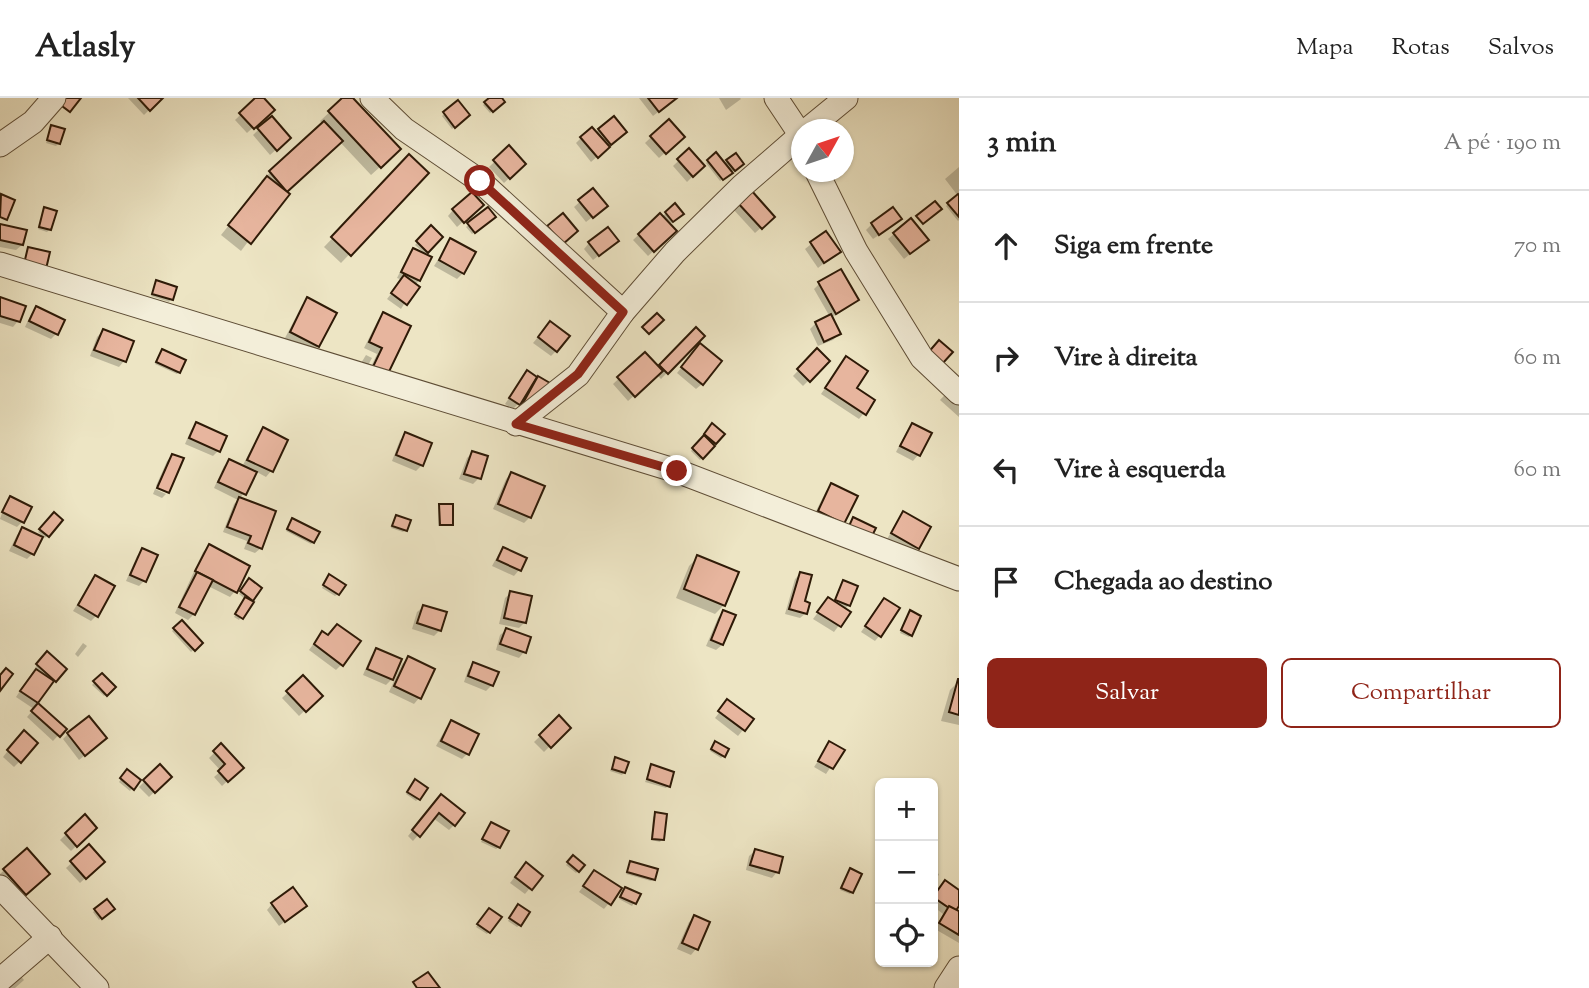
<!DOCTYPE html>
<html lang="pt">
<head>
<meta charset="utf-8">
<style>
	:root { --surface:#fff; --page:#f6f6f6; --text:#222; --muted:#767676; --line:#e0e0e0; --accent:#8f2418 }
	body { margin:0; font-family:"Sorts Mill Goudy",serif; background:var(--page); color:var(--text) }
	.controls { position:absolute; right:21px; bottom:21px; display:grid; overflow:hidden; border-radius:10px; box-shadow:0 2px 5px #0004 }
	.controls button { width:63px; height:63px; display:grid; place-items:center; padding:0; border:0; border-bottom:2px solid var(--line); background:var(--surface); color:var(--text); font:35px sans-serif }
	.compass { position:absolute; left:791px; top:21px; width:63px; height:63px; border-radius:50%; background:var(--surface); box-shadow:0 2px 5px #0004; rotate:50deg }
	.stop { position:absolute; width:21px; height:21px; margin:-16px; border:5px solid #8f2418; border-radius:50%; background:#fff }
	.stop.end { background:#8f2418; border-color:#fff; box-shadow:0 2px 7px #0008 }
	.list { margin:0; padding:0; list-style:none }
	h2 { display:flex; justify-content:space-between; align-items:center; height:91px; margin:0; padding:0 28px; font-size:30px }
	h2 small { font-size:23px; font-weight:400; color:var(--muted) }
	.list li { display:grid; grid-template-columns:46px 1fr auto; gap:21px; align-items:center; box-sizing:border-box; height:112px; padding:0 28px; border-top:2px solid var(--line) }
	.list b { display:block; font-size:26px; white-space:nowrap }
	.list em { font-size:23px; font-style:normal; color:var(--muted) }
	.actions { display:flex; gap:14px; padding:21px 28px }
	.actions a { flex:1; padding:16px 0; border:2px solid var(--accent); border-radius:10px; text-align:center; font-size:24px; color:var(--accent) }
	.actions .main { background:var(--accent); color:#fff }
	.icon { flex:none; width:38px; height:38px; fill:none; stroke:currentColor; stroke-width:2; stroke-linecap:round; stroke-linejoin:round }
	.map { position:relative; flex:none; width:959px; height:890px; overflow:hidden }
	header { display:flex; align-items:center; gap:42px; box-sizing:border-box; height:98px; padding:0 35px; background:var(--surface); border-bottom:2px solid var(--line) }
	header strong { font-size:33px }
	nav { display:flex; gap:38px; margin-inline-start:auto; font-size:24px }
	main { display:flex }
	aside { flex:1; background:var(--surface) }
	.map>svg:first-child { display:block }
	.shadow { fill:#0003 }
	.building { fill:#e7b59e; stroke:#2e1a07; stroke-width:2 }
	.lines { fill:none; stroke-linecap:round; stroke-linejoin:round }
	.minor-casing { stroke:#5e4d36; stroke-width:25 }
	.minor { stroke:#f3eed9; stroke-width:23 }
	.route { stroke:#8f2418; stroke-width:9 }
</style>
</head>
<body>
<header>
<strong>Atlasly</strong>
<nav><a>Mapa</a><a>Rotas</a><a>Salvos</a></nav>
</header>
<main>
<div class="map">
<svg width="959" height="890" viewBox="0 0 959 890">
	<rect width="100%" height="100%" fill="#ede5c4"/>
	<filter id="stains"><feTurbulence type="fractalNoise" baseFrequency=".00286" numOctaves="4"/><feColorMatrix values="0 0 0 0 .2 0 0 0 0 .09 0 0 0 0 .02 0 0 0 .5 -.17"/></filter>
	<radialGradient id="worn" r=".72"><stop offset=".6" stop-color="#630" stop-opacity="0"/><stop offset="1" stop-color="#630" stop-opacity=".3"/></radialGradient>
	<g class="shadow">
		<path d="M128 0H161L144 17Z"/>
		<path d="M258 0H262L273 11 247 35 235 22Z"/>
		<path d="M345 0H351L390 60 371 77 340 44 285 94 241 153 221 137 263 85 261 83 323 26 320 23Z"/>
		<path d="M492 0H499L503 4 490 15 483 7Z"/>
		<path d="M639 0H676L653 18Z"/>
		<path d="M719 0H740L741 1 726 12Z"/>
		<path d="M457 4 468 17 452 31 442 18Z"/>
		<path d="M271 20 289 40 270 57 253 37Z"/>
		<path d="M668 23 677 44 659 60 645 45Z"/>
		<path d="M52 29 59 45 56 48 46 45Z"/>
		<path d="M599 32 619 39 591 64 576 45 581 40Z"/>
		<path d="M509 50 524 66 504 85 489 69Z"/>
		<path d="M689 53 703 68 687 84 673 68Z"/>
		<path d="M716 57 724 67 727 63 742 66 720 83 706 65Z"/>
		<path d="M410 59 427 75 341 165 324 149Z"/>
		<path d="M959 69V122L958 123 946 108 958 98 945 81Z"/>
		<path d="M593 92 600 113 586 124 574 109Z"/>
		<path d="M751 94 773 119 755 135 733 111Z"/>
		<path d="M45 111 50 131 47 134 38 131Z"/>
		<path d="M488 111 493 119 472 136 466 129Z"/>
		<path d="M453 112H476L457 129 448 118Z"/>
		<path d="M666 115 682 116 669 127 675 133 648 158 633 142 660 117 662 119Z"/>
		<path d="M872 126 894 127 873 141 866 132Z"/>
		<path d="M0 128 22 147 16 152 0 149Z"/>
		<path d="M431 130 441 139 425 156 415 147Z"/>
		<path d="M825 135 838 154 818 170 805 151Z"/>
		<path d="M894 136 921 147 904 161 888 141Z"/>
		<path d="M451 142 463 175 457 181 434 168Z"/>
		<path d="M589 145 611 148 593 162 584 151Z"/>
		<path d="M413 152 419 182 401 211 387 201 402 182 397 180 408 158Z"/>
		<path d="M157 184 171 201 169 204 151 198Z"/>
		<path d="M819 186 857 202 831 220 839 236 833 242 818 248 810 231 816 225 830 219 814 191Z"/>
		<path d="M0 201 18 223 13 229 0 225Z"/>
		<path d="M308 201 318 248 312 253 285 240 302 207Z"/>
		<path d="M36 210 56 236 51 241 25 229 31 216Z"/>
		<path d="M383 216 409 229 365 281 377 256 364 250 378 222Z"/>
		<path d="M545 231 556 253 551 258 533 245Z"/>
		<path d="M696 231 703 238 661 281 657 277 628 303 613 286 645 256 658 270Z"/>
		<path d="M103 233 124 263 119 269 90 258 97 239Z"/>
		<path d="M695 253 702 286 696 291 677 275Z"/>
		<path d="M817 253 828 263 803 288 793 278Z"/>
		<path d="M160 256 179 274 177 276 155 266Z"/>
		<path d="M366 257 372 260 366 271 358 270Z"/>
		<path d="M846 260 854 291 864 315 859 321 821 296Z"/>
		<path d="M527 274 547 286 518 310 521 303 513 311 505 306Z"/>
		<path d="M959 282V319L940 302Z"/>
		<path d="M196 326 218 353 213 358 185 346 191 332Z"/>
		<path d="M912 327 929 336 918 357 913 363 896 354 907 333Z"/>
		<path d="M712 328 722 336 700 362 691 353Z"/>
		<path d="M263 332 271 373 266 379 255 373 240 401 261 450 255 455 244 451 247 443 223 434 234 406 238 402 214 390 224 368 230 363 242 369 258 337Z"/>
		<path d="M406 337 422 367 416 373 392 363 400 342Z"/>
		<path d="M472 355 486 359 479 380 473 386 459 381 467 360Z"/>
		<path d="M172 358 181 361 167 394 156 388 167 363Z"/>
		<path d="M511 376 530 419 524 425 493 411 506 381Z"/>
		<path d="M832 387 843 425 813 419 826 393Z"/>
		<path d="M155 391 166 396 162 400 153 396Z"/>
		<path d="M11 400 22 424 17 429 0 421 5 406Z"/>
		<path d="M440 407 451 426 449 428H438V410Z"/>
		<path d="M903 415 917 449 912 455 887 441Z"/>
		<path d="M54 416 61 422 45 440 38 434Z"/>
		<path d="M396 419 406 432 403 434 391 430Z"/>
		<path d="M290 425 313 444 311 446 286 433Z"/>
		<path d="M23 431 32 456 27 461 9 453 17 437Z"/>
		<path d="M209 448 235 493 230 499 208 488 194 516 188 522 175 515 203 454Z"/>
		<path d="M503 451 524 461 519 472 514 478 492 468 498 457Z"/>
		<path d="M143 452 144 483 139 488 126 483 137 458Z"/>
		<path d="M698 459 724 507 715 516 676 500 689 468Z"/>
		<path d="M800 476 802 505 806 515 800 520 785 516 795 481Z"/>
		<path d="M95 479 96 518 91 523 73 513Z"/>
		<path d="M327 481 338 496 335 498 322 490Z"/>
		<path d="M247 485 260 490 239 522 234 519 245 501 239 496Z"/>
		<path d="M843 485 855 489 848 508 844 512 849 514 834 534 813 521 828 501 834 505Z"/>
		<path d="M511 495 525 524 519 530 499 526 505 500Z"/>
		<path d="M884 502 880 537 875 543 861 534Z"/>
		<path d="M423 509 440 532 434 538 412 531 417 514Z"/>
		<path d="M723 514 722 547 716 552 706 548 718 520Z"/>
		<path d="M908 517 911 537 909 539 900 535Z"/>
		<path d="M182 524 201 545 191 554 172 533Z"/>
		<path d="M506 532 524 554 519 560 496 552 500 537Z"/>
		<path d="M317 541 342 566 336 572 309 552Z"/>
		<path d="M83 545 87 548 78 559 75 556Z"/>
		<path d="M377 552 392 581 386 587 363 577 371 558Z"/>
		<path d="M408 560 433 572 419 600 414 606 389 594 402 566Z"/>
		<path d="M41 561 55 582 36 606 64 631 53 643 27 619 34 611 16 599Z"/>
		<path d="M474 566 492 587 486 593 464 584 468 572Z"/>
		<path d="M102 577 113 589 104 598 92 587Z"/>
		<path d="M303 580 320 598 299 618 282 600Z"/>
		<path d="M959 583V627L941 623 950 592Z"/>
		<path d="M725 607 751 622 738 638 715 620Z"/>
		<path d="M559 620 568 630 544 654 534 644Z"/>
		<path d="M451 624 467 656 462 661 436 648 446 630Z"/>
		<path d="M68 636 99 646 79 662 63 641Z"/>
		<path d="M18 640 20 663 14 669 3 659Z"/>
		<path d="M715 645 724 657 721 660 710 653Z"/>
		<path d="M830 645 842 652 826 676 814 669Z"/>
		<path d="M221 648 241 670 222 688 214 679 221 673 209 660Z"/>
		<path d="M615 661 624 674 622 677 610 673Z"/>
		<path d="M160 668 170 679 149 699 139 689Z"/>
		<path d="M652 668 668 688 666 690 645 684Z"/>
		<path d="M127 673 139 682 130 693 119 684Z"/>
		<path d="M413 686 418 701 416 703 406 696Z"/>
		<path d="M436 704 454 727 449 732 433 720 413 743 408 738Z"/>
		<path d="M656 716 662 741 660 744 651 742 653 719Z"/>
		<path d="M84 719 95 730 71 753 60 742Z"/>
		<path d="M489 728 499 749 496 751 481 744Z"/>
		<path d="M89 749 102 764 80 785 66 770Z"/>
		<path d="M26 752 48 775 20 802 0 780V776Z"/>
		<path d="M755 753 777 774 772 780 746 772 749 758Z"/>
		<path d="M573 759 583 767 576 775 566 767Z"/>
		<path d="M631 765 654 781 651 783 626 776Z"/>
		<path d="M520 772 540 778 525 796 510 785Z"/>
		<path d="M933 773 939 776 933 790Z"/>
		<path d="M594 774 609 805 604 811 579 794Z"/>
		<path d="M848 774 852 794 850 796 840 792Z"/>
		<path d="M945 784 959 794V805L954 812 959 815V845L935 831 943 816 933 808V799Z"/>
		<path d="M623 793 634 805 632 808 619 801Z"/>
		<path d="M106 803 112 811 99 822 93 814Z"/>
		<path d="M272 806 299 813 279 828 267 812Z"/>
		<path d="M516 810 520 827 517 829 508 823Z"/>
		<path d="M487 814 499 819 487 836 476 829Z"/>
		<path d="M695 819 696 851 691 857 677 851 689 824Z"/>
		<path d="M18 875 24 882 15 890H8Z"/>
	</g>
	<g class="building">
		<path d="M62 0H81L70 14 58 5Z"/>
		<path d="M138 0H163L150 13Z"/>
		<path d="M255 0H264L275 12 254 31 239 15Z"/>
		<path d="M342 0H353L401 51 381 70 328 13Z"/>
		<path d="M489 0H502L505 4 493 14 484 4Z"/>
		<path d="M648 0H677L659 14Z"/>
		<path d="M458 2 470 17 455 30 443 14Z"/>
		<path d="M272 18 291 40 277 53 257 30Z"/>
		<path d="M614 18 627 34 611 47 598 31Z"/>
		<path d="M669 21 685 39 666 56 650 38Z"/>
		<path d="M324 23 343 43 287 94 269 73Z"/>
		<path d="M51 27 65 31 60 46 47 42Z"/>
		<path d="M592 29 610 49 598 60 580 39Z"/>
		<path d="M509 47 526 66 510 81 493 62Z"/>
		<path d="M689 50 705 68 693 79 677 61Z"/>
		<path d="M716 54 733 75 723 82 707 62Z"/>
		<path d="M736 55 744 66 735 73 726 62Z"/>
		<path d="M409 56 429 75 351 158 331 139Z"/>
		<path d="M267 78 290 96 251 146 228 127Z"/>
		<path d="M593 90 608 108 593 120 578 102Z"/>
		<path d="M751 92 775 119 762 131 737 104Z"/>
		<path d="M472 94 484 107 464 125 452 111Z"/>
		<path d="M1 96 15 102 7 122 0 119Z"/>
		<path d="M958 96 959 97V119L947 105Z"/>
		<path d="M935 103 942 111 923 126 916 118Z"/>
		<path d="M675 105 684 116 673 124 665 114Z"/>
		<path d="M44 109 57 113 51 132 39 129Z"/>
		<path d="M488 109 496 119 475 135 467 125Z"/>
		<path d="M893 109 902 121 879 137 871 125Z"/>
		<path d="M563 115 578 133 563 146 547 128Z"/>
		<path d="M660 115 677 133 654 154 638 136Z"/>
		<path d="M911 120 929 142 910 156 893 135Z"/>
		<path d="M0 126 27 132 23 147 0 142Z"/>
		<path d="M431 127 443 139 428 155 416 143Z"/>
		<path d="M608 129 619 143 599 158 588 144Z"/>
		<path d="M826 133 841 154 824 165 810 144Z"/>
		<path d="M450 140 476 154 464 176 439 162Z"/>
		<path d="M28 149 50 154 46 171 24 166Z"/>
		<path d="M413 150 432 159 420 183 401 174Z"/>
		<path d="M841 171 859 202 836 216 818 184Z"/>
		<path d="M404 177 420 189 407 207 391 195Z"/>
		<path d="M156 182 177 189 173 202 152 196Z"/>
		<path d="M0 199 26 208 20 224 0 218Z"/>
		<path d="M307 199 337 215 319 249 290 234Z"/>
		<path d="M36 208 65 222 58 237 29 223Z"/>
		<path d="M383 214 411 228 385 282 370 275 382 250 369 244Z"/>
		<path d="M657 215 664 222 649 236 642 229Z"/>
		<path d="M831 216 841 236 824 244 815 224Z"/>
		<path d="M550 223 570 238 557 254 538 239Z"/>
		<path d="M696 229 705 238 668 276 659 267Z"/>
		<path d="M103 231 134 243 126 264 94 252Z"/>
		<path d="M939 242 953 254 934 275 920 264Z"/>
		<path d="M700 245 722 263 703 287 681 269Z"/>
		<path d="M817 250 830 263 810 284 797 271Z"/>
		<path d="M162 251 186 262 180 275 156 264Z"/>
		<path d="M645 254 663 273 635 299 617 279Z"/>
		<path d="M846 258 868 273 857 290 875 302 866 317 825 290Z"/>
		<path d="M527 272 537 279 520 307 509 300Z"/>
		<path d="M538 278 550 285 534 311 523 305Z"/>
		<path d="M196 324 227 338 220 354 189 340Z"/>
		<path d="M712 325 725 336 716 346 704 336Z"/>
		<path d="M912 325 932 335 920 358 900 348Z"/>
		<path d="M263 329 288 342 273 374 247 362Z"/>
		<path d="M405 334 432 345 423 368 396 357Z"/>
		<path d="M704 337 715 348 703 361 692 350Z"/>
		<path d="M472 353 488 358 481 381 464 376Z"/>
		<path d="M172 356 184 360 169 395 157 390Z"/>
		<path d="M229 361 257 374 246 397 218 384Z"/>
		<path d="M511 374 545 388 531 420 498 406Z"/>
		<path d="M831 385 858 398 844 426 818 413Z"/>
		<path d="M10 398 32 409 24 425 2 414Z"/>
		<path d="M239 399 276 413 262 451 248 445 251 438 227 429Z"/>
		<path d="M439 406H453V427H440Z"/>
		<path d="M903 413 931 429 919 451 891 435Z"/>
		<path d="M54 414 63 422 49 439 39 431Z"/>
		<path d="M396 417 411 422 407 433 392 428Z"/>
		<path d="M853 419 876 430 868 446 846 435Z"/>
		<path d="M292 420 320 434 314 445 287 431Z"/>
		<path d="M22 429 43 439 34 457 14 447Z"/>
		<path d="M209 446 250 468 237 495 195 473Z"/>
		<path d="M503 449 527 460 521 473 497 462Z"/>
		<path d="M142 450 158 457 146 484 130 477Z"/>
		<path d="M697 457 739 474 725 508 684 491Z"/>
		<path d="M197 474 213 482 195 517 179 509Z"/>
		<path d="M800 474 812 477 805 503 810 505 807 516 789 511Z"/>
		<path d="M329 476 346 487 339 497 323 487Z"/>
		<path d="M95 477 115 488 98 519 78 507Z"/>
		<path d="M249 480 262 490 253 503 240 493Z"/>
		<path d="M843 482 858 488 850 508 835 502Z"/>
		<path d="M510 493 532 498 526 525 504 520Z"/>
		<path d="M245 499 254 504 243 521 235 516Z"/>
		<path d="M828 499 851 514 841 529 817 514Z"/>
		<path d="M884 500 900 510 881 539 865 528Z"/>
		<path d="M423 507 447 514 441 533 417 525Z"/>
		<path d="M723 512 736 517 723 547 711 542Z"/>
		<path d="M910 512 921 518 912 538 901 532Z"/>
		<path d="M182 522 203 545 195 553 173 530Z"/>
		<path d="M337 526 361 543 343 568 314 546 322 533 328 537Z"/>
		<path d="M506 530 531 539 526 555 500 546Z"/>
		<path d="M376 550 402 561 393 582 367 571Z"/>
		<path d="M47 553 67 571 56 584 36 566Z"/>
		<path d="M408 558 435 571 421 601 394 588Z"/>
		<path d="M473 564 499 574 493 588 468 578Z"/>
		<path d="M6 570 13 576 0 593V577Z"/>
		<path d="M36 571 54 583 38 605 20 593Z"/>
		<path d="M102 575 116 589 107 598 93 583Z"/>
		<path d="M303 577 323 598 306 614 286 593Z"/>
		<path d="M958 581H959V617L949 614Z"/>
		<path d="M727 601 754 621 745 633 718 613Z"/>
		<path d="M38 605 67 631 60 639 31 613Z"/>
		<path d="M559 617 571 630 551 650 539 637Z"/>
		<path d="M89 618 107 640 85 658 67 635Z"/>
		<path d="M451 622 479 636 469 657 441 643Z"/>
		<path d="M24 632 38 645 21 665 7 652Z"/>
		<path d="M715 643 729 651 725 659 711 651Z"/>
		<path d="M829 643 845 652 833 671 818 663Z"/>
		<path d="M221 645 244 670 228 684 218 673 225 666 213 653Z"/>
		<path d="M615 659 629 664 625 675 612 671Z"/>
		<path d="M160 666 172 679 155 695 143 682Z"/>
		<path d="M651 666 674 674 670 689 647 681Z"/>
		<path d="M127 671 141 682 134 692 120 680Z"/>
		<path d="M415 681 428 690 420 702 407 694Z"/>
		<path d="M441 696 465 715 455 728 439 715 420 739 412 732Z"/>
		<path d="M655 714 667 716 664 742 652 741Z"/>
		<path d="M85 716 97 730 77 749 65 735Z"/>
		<path d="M491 724 509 733 500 750 482 741Z"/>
		<path d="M89 746 105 764 86 781 70 763Z"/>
		<path d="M27 750 50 776 26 797 3 771Z"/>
		<path d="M755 751 783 759 779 775 750 767Z"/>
		<path d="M573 757 585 767 579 774 567 764Z"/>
		<path d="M630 763 658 771 655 782 627 774Z"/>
		<path d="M526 764 543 778 532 792 515 779Z"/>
		<path d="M850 770 862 776 853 795 841 790Z"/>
		<path d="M594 772 622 790 611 807 583 788Z"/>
		<path d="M945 782 959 792V808L955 814 933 799Z"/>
		<path d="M293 789 307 808 285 824 271 805Z"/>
		<path d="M625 789 641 796 636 806 620 799Z"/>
		<path d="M107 801 115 811 102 821 94 811Z"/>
		<path d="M518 806 530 814 521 828 509 820Z"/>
		<path d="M949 808 959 813V837L939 825Z"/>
		<path d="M489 810 502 819 490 835 477 826Z"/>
		<path d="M694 817 710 824 698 852 682 845Z"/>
		<path d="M428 874 440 890H417L413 884Z"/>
	</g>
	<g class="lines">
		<defs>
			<g id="minor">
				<path d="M372 0 404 31 480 83 623 214"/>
				<path d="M776 0 802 39"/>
				<path d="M807 32 846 0"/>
				<path d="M0 47 33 24 54 0"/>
				<path d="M817 74 856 153 922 260 959 295"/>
				<path d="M0 166 677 373 959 481"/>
				<path d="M516 326 578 277 623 214 675 154 742 88 802 36"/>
				<path d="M0 789 97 890"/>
				<path d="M0 882 50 839"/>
				<path d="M946 890 959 870"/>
			</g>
		</defs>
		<use href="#minor" class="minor-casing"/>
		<use href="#minor" class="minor"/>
	</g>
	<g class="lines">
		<path class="route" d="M480 83 623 214 578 276 516 326 677 373"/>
	</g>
	<rect width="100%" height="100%" filter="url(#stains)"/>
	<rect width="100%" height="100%" fill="url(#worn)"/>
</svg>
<div class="controls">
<button>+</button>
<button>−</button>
<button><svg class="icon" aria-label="locate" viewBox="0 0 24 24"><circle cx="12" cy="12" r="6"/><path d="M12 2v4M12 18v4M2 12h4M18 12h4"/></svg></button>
</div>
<svg class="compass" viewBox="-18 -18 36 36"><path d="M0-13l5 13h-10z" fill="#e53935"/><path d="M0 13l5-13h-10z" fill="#767676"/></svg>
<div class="stop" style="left:480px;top:83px"></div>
<div class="stop end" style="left:677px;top:373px"></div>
</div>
<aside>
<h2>3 min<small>A pé · 190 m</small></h2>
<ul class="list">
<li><svg class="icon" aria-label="ahead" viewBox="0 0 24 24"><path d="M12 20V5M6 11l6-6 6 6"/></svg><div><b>Siga em frente</b></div><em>70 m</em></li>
<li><svg class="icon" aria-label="right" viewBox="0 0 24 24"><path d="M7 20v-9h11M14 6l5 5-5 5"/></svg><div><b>Vire à direita</b></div><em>60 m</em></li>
<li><svg class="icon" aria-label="left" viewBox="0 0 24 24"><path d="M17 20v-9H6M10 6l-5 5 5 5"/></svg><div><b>Vire à esquerda</b></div><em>60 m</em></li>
<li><svg class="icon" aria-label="arrive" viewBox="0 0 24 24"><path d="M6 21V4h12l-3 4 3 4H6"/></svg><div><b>Chegada ao destino</b></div></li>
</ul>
<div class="actions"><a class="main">Salvar</a><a>Compartilhar</a></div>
</aside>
</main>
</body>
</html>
